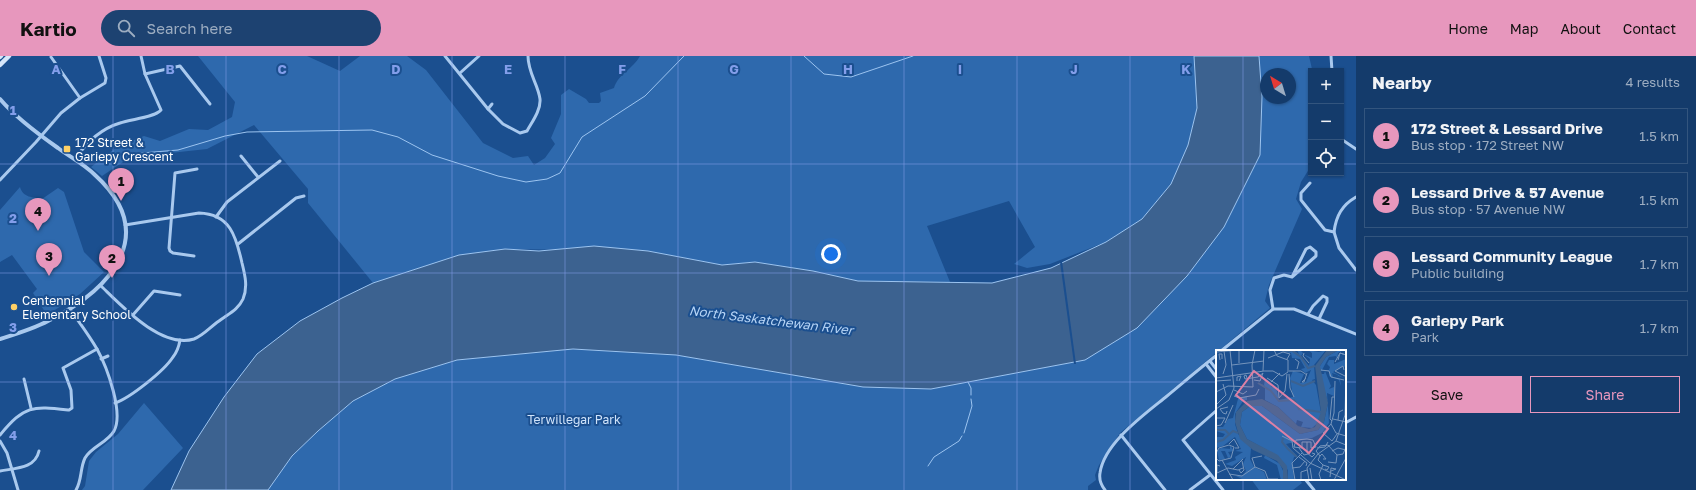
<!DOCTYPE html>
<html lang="en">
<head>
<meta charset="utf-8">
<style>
	:root { --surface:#143b6b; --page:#1d4271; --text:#f1f3f6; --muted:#9dadc1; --line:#33557e; --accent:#e797bd }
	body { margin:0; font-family:"Golos Text",sans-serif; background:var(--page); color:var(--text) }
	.controls { position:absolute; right:12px; top:12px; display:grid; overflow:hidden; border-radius:0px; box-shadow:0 1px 3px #0004 }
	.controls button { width:36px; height:36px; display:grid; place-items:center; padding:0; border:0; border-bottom:1px solid var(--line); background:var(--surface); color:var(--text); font:20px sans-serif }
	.compass { position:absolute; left:1260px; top:12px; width:36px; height:36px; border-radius:50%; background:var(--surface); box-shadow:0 1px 3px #0004; rotate:322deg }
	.you { position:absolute; left:831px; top:198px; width:14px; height:14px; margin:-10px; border:3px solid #fff; border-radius:50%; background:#1a73e8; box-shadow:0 0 0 6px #1a73e833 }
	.badge { display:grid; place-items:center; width:26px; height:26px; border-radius:50%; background:var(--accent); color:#111; font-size:13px; font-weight:700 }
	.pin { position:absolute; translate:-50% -33px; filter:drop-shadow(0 1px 2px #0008) }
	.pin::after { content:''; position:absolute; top:21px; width:14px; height:12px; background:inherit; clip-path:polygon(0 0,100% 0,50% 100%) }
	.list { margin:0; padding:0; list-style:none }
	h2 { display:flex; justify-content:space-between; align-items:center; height:52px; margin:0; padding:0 16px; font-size:17px }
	h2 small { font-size:13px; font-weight:400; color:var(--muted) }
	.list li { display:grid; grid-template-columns:26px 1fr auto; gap:12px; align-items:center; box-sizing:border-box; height:56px; margin:0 8px 8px; padding:0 8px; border:1px solid var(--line); border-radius:0px }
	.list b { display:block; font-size:15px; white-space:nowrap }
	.list p { margin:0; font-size:13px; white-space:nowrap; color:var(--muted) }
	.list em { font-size:13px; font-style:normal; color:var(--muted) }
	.actions { display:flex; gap:8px; padding:12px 16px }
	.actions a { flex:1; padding:9px 0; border:1px solid var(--accent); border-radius:0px; text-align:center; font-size:14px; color:var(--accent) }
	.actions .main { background:var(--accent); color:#111 }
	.icon { flex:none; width:22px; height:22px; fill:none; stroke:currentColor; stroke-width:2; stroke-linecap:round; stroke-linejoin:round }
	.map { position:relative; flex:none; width:1356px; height:434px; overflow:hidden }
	header { display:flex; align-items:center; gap:24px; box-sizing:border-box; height:56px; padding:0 20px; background:var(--accent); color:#111 }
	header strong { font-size:19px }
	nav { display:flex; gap:22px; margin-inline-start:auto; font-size:14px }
	.search { width:280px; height:36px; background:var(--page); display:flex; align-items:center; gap:10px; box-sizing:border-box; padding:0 14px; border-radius:22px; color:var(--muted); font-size:15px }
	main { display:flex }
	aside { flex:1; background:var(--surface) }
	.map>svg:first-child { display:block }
	.green { fill:#2e69ad; fill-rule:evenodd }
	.water { fill:#3c6290; stroke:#9cc4f0 }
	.pier { fill:#1b4f8f }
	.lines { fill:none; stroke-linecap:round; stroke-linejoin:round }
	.stream { stroke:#9cc4f0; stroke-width:1 }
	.minor { stroke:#a9c9ee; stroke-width:3 }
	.tertiary { stroke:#a9c9ee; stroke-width:4 }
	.secondary { stroke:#d6e6fa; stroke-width:4.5 }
	.grid { fill:none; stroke:#839eea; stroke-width:1; stroke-opacity:0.55 }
	.poi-dot { fill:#ffd166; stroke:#1b4f8f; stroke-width:1.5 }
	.labels { text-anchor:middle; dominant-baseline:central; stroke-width:4; stroke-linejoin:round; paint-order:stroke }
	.poi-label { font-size:12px; fill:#fff; stroke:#1b4f8f; text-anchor:start }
	.park-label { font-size:12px; fill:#cfe3fa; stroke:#1b4f8f }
	.water-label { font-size:13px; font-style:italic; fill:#b5d3f5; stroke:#1b4f8f }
	.inset-river { fill:none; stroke:#3c6290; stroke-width:2 }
	.inset-road { fill:none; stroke:#7695bc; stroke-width:1 }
	.view { fill:#dd80a5; fill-opacity:0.15; stroke:#dd80a5; stroke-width:2 }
	.inset-edge { fill:none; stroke:#fff; stroke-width:2 }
	.grid-label { font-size:13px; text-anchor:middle; font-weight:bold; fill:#839eea; stroke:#1b4f8f; stroke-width:4; stroke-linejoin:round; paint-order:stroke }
</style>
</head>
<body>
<header>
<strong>Kartio</strong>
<div class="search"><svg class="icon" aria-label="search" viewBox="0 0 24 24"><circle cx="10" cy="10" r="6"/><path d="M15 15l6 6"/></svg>Search here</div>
<nav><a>Home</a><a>Map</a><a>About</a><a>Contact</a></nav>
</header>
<main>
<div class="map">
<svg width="1356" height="434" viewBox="0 0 1356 434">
	<rect width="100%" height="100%" fill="#1b4f8f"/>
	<g class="green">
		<path d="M198 0H307L340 15 360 0H407L426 14 483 87 513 102 528 100 534 109 545 102 555 88 551 82 561 58V39L569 33 586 43 589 47H599L601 45 600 37 614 32C618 18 633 13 640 0H1194L1197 52 1188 89 1171 128 1142 163 1106 186 1050 208 1027 212 1014 208 1035 191 1009 145 927 170 950 226 858 225 813 215 755 206 722 209 648 195 505 193 459 199 373 227 308 147V133L254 69 207 93 161 98 151 104 135 98 102 120 91 111 117 91 144 80 160 85 189 73 208 74 232 61 235 46Z"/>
		<path d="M1259 0H1309L1312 13 1311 110 1301 126 1296 143 1302 153 1269 229 1265 245 1270 252 1120 377 1099 409 1095 419 1096 424 1088 430V434H268L292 400 318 375 353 345 395 323 457 304 573 293 676 299 863 331 931 333 1085 304 1262 41ZM1266 18H1290V42H1266Z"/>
		<path d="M20 131C23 142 33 141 42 143L58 132 64 136 84 196 104 216 80 238 47 259 33 237 37 233 12 199 0 206V154Z"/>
		<path d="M144 347 183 392 143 434H82L85 430 89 405 96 396 118 378Z"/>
		<path d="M1251 423H1299L1302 427 1293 434H1259Z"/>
	</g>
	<path class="water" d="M1194 0H1259L1262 41 1260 99 1224 171 1187 220 1137 272 1085 304 931 333 863 331 676 299 573 293 457 304 395 323 353 345 318 375 292 400 268 434H171L189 395 224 341 257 298 300 265 342 242 373 227 459 199 505 193 539 195 594 190 648 195 722 209 755 206 813 215 858 225 992 227 1051 212 1106 186 1142 163 1171 128 1188 89 1197 52Z"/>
	<path class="pier" d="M1062 205 1076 308H1074L1060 206Z"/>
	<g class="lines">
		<g class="stream">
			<path d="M804 0 824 18 851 21 913 0"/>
			<path d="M142 97 178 94 225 80 247 76 372 74 398 81 432 99 498 120 526 126 547 123 560 117 582 81 645 40 684 0"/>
			<path d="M968 326 971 332V339"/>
			<path d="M964 377 972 350 971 343"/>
			<path d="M928 410 934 401 959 385 962 380"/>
		</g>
		<g class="minor">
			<path d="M445 0 488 53 503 68 520 77 527 75C532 66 541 54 540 43 538 28 528 17 528 0"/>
			<path d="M1331 0 1332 15"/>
			<path d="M51 1 80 42"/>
			<path d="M460 17 479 0"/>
			<path d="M145 18 180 10 210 48"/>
			<path d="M488 53 492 48"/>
			<path d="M1341 83 1356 93"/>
			<path d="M241 100 258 121"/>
			<path d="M75 103C86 87 100 73 120 67 130 63 154 62 161 54L145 18 141 0"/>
			<path d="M0 124 36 86 61 57 80 42 105 27 106 22 99 0"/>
			<path d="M1310 127 1301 137V144L1325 174 1334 176 1339 192 1356 214"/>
			<path d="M112 137 131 124"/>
			<path d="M216 161 227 146 280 105"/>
			<path d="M1334 176C1336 160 1342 149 1356 141"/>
			<path d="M238 188 296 142 304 140"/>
			<path d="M194 200 173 197 170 195 169 192 175 117 197 113"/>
			<path d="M100 229C121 249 161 293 194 283 204 279 210 271 219 265 228 258 238 254 243 243 248 231 245 219 242 207 236 180 230 158 199 157L125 169"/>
			<path d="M70 253C79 266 89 279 97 293 107 311 124 357 114 375 107 387 92 390 85 402 80 412 82 424 76 434"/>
			<path d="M1273 253 1270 234 1274 222 1284 219 1292 221 1316 200V196L1310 191 1306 193 1292 221"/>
			<path d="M1308 258 1313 250 1323 240 1327 242V246L1319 263"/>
			<path d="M132 260 154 235 180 239"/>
			<path d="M1221 295 1273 253H1294L1356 278"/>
			<path d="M101 303 108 300"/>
			<path d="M1210 305 1217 314"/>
			<path d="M1206 308 1217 322"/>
			<path d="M24 323 31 352"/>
			<path d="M115 347C130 342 164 315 173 301 177 296 179 290 180 284"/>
			<path d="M1217 354 1183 384 1223 434"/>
			<path d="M1345 367 1356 361"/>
			<path d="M0 379C25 349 32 350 69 354L72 352 71 334 63 312 97 293"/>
			<path d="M1121 379 1165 434"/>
			<path d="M0 385 7 397 18 434"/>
			<path d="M0 415C15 412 35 413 39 395"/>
			<path d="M1305 423 1314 434"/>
			<path d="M1105 434C1101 429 1099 423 1100 417 1104 387 1145 358 1167 340 1184 326 1200 312 1217 299"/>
			<path d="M1190 434 1210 419"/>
		</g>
		<path class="tertiary" d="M0 43C16 62 38 78 58 92 70 101 84 108 95 119 161 179 110 234 48 265 33 273 16 278 0 283"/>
		<g class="secondary">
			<path d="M0 1 1 0"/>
			<path d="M0 9 9 0"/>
		</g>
	</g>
	<path class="grid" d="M113 0V434M226 0V434M339 0V434M452 0V434M565 0V434M678 0V434M791 0V434M904 0V434M1017 0V434M1130 0V434M1243 0V295M0 108H1311M1341 108H1356M0 217H1356M0 326H1217M1345 326H1356M1243 423V434"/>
	<g class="poi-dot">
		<rect x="63" y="89" width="8" height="8" rx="2"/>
		<circle cx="14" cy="251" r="4"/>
	</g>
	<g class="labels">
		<g class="poi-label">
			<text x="75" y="86">172 Street &amp;<tspan x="75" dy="14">Gariepy Crescent</tspan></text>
			<text x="22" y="244">Centennial<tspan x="22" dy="14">Elementary School</tspan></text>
		</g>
		<g class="park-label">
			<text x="574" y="363">Terwillegar Park</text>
		</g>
		<g class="water-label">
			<text transform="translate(771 264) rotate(7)">North Saskatchewan River</text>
		</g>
	</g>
	<g transform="translate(1216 294)">
		<rect width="130" height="130" fill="#1b4f8f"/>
		<path d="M59 0H77L83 4 81 0 85 1 87 3 85 6 93 16 94 9 87 4 96 8V3L92 0 103 2 110 0 98 15 99 29 96 30 100 35 105 63 103 72 96 78 85 77 87 72 81 70 80 74 62 57 49 50V36L38 32 48 35 49 29 56 37H60L63 50 77 47 74 28 77 21 88 24 84 33 90 32 95 20 89 23 85 19 89 18 84 9 76 8 75 3ZM123 0H127L122 3 121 9 120 6 113 7 106 20H113L114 17 111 14 113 10H118V14L130 9V19L128 16 117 22 128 28 122 26 121 28 122 25 116 23 117 27 124 29 125 36 123 30 113 26V21H109L115 36 113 39 118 37V46L111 43 113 73 106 83 96 88 70 94 81 106 78 107 76 114 78 130H72V120L51 100 31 89 24 75 26 62 34 56H46L84 84 102 80 108 72 112 53 104 24H108L109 21H104V16L110 7ZM31 46V50L27 51 19 64V74L22 84 35 98 34 109 38 117 48 122 51 130H28L20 126H26L30 121 27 114 30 107 16 116 9 114 20 110 19 107 27 102 19 101 25 99 19 87 7 96 0 98V87H7L9 84 0 81V77H7L12 69 17 68 22 49ZM14 95 18 101 12 102 15 107 12 108 9 101H5L9 109 3 110 1 101 5 98 14 99ZM49 105 64 114 68 123 67 130H65L61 115 48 108Z" fill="#2e69ad"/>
		<path d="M111 0H123L110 7 104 16 112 53 108 72 102 80 84 84 46 56H34L26 62 24 75 31 89 62 105 71 116 72 130H67V119L61 111 37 100 24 89 19 72 20 62 31 51 46 49 62 57 82 76 93 79 99 77 105 62 99 16Z" fill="#3c6290"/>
		<path class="inset-river" d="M62 0 75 1M75 0 85 7 92 18 99 16M75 31 87 36 99 31M42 33 55 41 63 51 78 50 83 59 105 62M0 80H9L13 84M67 88 66 92 72 99M0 92 7 90 17 81 22 83M72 99 81 107"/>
		<path class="inset-road" d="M23 0V13M0 2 22 0M88 3 87 6 93 13M52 8 67 2 74 4 71 9M79 9 83 12 81 19M4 10 3 4H6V9M122 10 124 3 130 5M119 12 124 3 130 5M16 15 48 11M105 20 113 21 115 27 128 30M128 20 127 16 119 21 129 26M47 21 48 0M48 21H57L66 26 72 22V10L61 6 58 0M73 21H85L91 25M7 24 10 15 8 1M73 24 74 38 78 47M0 28 48 21M31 28 30 25 28 26 29 29 42 27 47 23 44 31 38 30M51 28 62 35 63 48M90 28 86 32H88L91 23M0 31 15 30M21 31V27L25 26 23 31M119 31 118 63 115 74 107 83 116 91 121 84M55 32 64 23M18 40 27 44 31 41M0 42 12 36 37 37 36 15 39 0M18 46 23 48 40 45 43 39M63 48 69 41 71 24M0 55 10 45 7 34M0 59 13 50 18 38 14 0M11 61 10 64 7 63 4 59 12 57M0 68H9L5 75 0 76M117 69 130 72M122 70 123 62 127 60M116 71 114 69 116 47H119M9 73 17 55M115 74 120 83 130 86M66 86 76 91 77 98 94 113M91 89 97 90 100 97 95 98V92H86V98L78 97 80 90ZM120 91 129 65 130 25M91 92V103L96 107 99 104 96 103M13 94 18 89 23 98H19M83 98 88 105 92 104M101 98 109 97 112 92M116 101 122 98 130 100M0 103 3 98 13 95 18 97 15 108 3 111 0 108M46 106 36 108 39 117 49 121 52 129H62M104 106 100 101 104 96 112 95 121 105 127 104 130 97M104 106 102 110 107 115 103 124 105 130M104 106 106 104 110 109H107M83 107 91 113 90 116M6 110 17 130M112 112 120 113 121 105M94 113 130 130M107 115 113 117 111 120 109 119M4 116 1 115V123L12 118M12 118 22 120 27 118M76 118 84 117 89 111M94 118 96 130M17 119 27 109M23 120 25 123 28 120 26 111M13 124 26 126 39 117M114 127 115 118 120 119 115 121M79 130 76 113 86 103M85 130V122L91 120M93 130 91 118 102 104 120 91 130 95M118 130 130 108"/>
		<path class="view" d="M38 21 112 79 93 103 20 45Z"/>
		<rect width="130" height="130" class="inset-edge"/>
	</g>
	<g class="grid-label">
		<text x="56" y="18">A</text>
		<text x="170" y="18">B</text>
		<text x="282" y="18">C</text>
		<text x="396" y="18">D</text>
		<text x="508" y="18">E</text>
		<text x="622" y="18">F</text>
		<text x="734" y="18">G</text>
		<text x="848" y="18">H</text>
		<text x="960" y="18">I</text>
		<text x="1074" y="18">J</text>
		<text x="1186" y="18">K</text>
		<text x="13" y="59">1</text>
		<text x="13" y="167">2</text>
		<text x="13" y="276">3</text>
		<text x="13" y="384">4</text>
	</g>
</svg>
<div class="controls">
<button>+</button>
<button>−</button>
<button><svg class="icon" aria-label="locate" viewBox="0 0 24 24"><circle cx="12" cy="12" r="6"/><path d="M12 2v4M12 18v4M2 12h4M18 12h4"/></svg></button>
</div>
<svg class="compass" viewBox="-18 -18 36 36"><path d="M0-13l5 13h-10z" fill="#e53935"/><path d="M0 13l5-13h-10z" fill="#9dadc1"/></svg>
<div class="you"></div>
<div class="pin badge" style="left:121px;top:145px">1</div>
<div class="pin badge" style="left:112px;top:222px">2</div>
<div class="pin badge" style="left:49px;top:220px">3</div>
<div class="pin badge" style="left:38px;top:175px">4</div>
</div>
<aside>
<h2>Nearby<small>4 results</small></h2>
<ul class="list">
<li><span class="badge">1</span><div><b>172 Street &amp; Lessard Drive</b><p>Bus stop · 172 Street NW</p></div><em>1.5 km</em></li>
<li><span class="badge">2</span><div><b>Lessard Drive &amp; 57 Avenue</b><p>Bus stop · 57 Avenue NW</p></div><em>1.5 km</em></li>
<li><span class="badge">3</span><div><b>Lessard Community League</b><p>Public building</p></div><em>1.7 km</em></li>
<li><span class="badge">4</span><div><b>Gariepy Park</b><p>Park</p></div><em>1.7 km</em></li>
</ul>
<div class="actions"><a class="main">Save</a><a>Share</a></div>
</aside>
</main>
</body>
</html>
